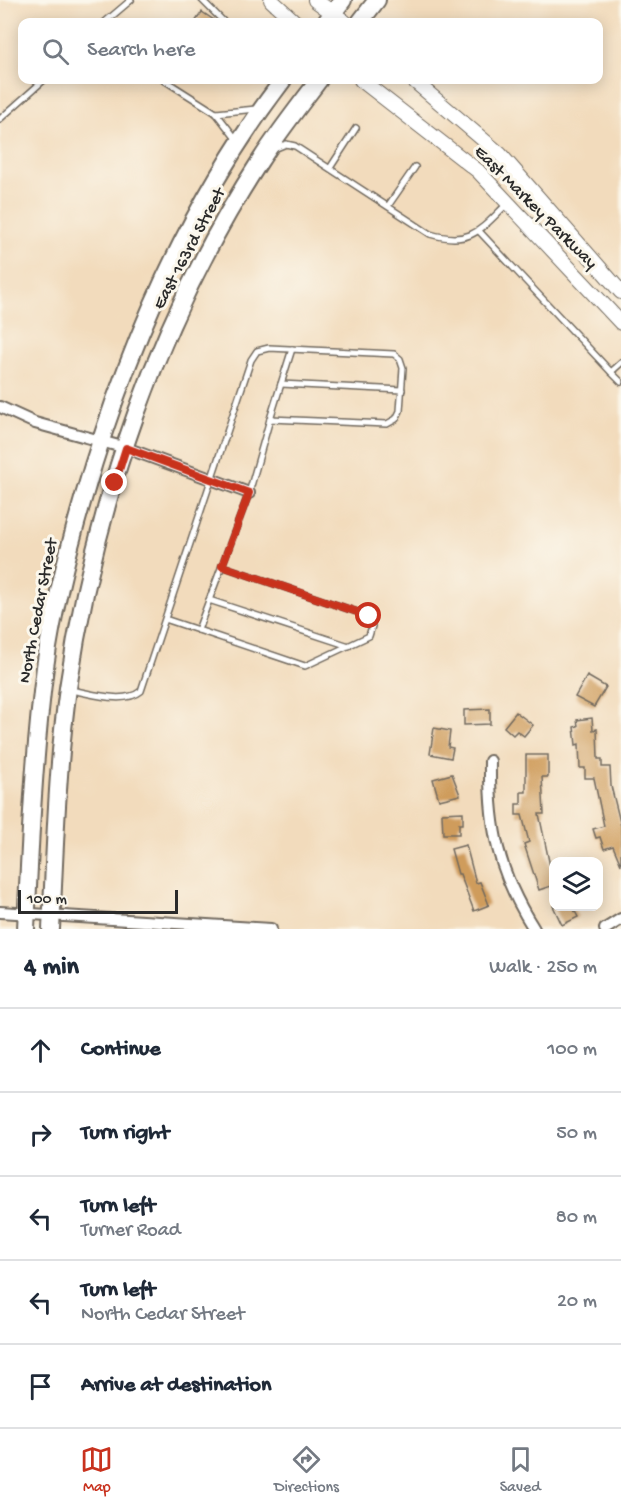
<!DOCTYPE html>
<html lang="en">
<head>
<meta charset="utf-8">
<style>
	:root { --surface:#fff; --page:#f2f2f3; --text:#1f2937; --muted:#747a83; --line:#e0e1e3; --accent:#c8321e }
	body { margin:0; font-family:"Gochi Hand",sans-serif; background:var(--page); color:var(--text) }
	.controls { position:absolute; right:18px; bottom:18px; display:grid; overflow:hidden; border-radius:12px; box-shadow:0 3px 15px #0003 }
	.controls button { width:54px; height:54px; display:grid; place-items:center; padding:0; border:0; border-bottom:2px solid var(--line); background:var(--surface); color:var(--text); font:30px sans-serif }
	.scale { position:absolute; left:18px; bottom:15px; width:160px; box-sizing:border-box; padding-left:6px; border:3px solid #2b2b2b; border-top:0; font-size:16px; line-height:21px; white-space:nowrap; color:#2b2b2b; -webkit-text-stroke:4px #fbf7ec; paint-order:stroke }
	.stop { position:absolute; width:18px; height:18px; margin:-14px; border:4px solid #c8321e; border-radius:50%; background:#fff }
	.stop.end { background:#c8321e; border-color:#fff; box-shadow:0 2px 6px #0008 }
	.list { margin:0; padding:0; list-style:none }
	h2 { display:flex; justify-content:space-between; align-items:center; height:78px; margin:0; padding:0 24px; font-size:26px }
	h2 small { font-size:20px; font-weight:400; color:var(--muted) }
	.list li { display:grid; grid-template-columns:39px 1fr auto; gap:18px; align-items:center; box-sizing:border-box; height:84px; padding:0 24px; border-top:2px solid var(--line) }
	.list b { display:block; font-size:22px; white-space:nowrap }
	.list p { margin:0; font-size:20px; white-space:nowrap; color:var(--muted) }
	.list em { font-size:20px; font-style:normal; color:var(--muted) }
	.icon { flex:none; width:33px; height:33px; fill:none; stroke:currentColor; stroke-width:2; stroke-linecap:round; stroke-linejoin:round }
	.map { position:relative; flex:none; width:621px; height:929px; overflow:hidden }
	.search { position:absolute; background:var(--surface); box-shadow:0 3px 15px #0003; left:18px; right:18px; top:18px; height:66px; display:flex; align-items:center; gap:15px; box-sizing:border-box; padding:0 21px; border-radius:12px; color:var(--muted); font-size:22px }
	.sheet { height:498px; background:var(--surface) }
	nav { display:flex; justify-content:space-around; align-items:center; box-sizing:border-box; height:84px; border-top:2px solid var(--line); background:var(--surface); font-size:16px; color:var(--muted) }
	nav a { display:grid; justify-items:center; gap:3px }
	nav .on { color:var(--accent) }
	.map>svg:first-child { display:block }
	.building { fill:#cf9c5b }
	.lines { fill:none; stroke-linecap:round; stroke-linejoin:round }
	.service-casing { stroke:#71695e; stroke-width:8 }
	.minor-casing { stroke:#71695e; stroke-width:14 }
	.tertiary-casing { stroke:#71695e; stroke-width:16 }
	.secondary-casing { stroke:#71695e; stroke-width:20 }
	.service { stroke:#fff; stroke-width:5 }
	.minor { stroke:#fff; stroke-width:10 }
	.tertiary { stroke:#fff; stroke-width:14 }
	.secondary { stroke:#fff; stroke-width:16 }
	.route { stroke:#c8321e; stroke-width:8 }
	.labels { text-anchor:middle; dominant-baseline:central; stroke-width:6; stroke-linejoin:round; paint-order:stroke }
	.street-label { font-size:18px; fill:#2b2b2b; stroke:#fbf7ec }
</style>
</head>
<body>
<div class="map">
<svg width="621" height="929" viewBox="0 0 621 929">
	<rect width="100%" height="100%" fill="#fbf7ec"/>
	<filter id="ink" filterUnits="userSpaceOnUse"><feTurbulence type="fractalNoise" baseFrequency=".0167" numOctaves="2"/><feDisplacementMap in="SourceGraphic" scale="12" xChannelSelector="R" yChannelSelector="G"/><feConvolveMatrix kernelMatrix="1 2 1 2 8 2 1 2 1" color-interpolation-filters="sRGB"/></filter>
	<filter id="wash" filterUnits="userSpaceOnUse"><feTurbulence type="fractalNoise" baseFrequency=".008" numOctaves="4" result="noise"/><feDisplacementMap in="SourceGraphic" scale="24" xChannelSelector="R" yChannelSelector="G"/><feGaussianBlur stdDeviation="1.35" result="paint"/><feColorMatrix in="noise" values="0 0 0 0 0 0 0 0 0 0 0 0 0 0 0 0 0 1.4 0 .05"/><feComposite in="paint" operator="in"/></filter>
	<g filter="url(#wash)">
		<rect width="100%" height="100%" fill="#f2dbbc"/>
		<g id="blocks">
			<g class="building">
				<path d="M202 12 217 22H218H195Z"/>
				<path d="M587 676 606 687 594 707 575 697Z"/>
				<path d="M490 709V724L464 725V710Z"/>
				<path d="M516 712 533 725 524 736 517 731 513 735 504 727Z"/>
				<path d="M592 718 593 730 597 729 598 759H602V767H610L611 786 621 826V865L613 846 604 849 600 837 596 838 593 829 604 826 594 778H585V768H580L579 744 576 745 574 727 578 726 577 720Z"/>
				<path d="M434 728 450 731 448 747 453 748 451 758 430 754Z"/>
				<path d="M526 755H548V777H542L544 814H539L554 885 539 890 524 844 529 842 522 815H516V804H521V792H526Z"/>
				<path d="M452 774 460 795 439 800 433 779Z"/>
				<path d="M463 812V824H459V834H443L442 813Z"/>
				<path d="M466 845 476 883 480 882 489 905 474 911 460 874H458L451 849Z"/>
				<path d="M553 906H572L578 917 562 925Z"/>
			</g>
		</g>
	</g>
	<g filter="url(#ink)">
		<use href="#blocks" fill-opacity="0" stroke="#71695e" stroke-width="1.5"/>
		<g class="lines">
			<defs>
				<g id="service">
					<path d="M202 0 224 22"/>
					<path d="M105 22 131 0"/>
					<path d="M164 80 216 113 237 140"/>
					<path d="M216 113 256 109"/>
					<path d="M0 119 44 80"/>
					<path d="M274 149 286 144 295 146 430 234C471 246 480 230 508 203"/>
					<path d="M330 168 356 128"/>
					<path d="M388 206 415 167"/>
					<path d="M479 231 611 372 621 363"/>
					<path d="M611 372 621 382"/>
					<path d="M281 384 402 390"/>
					<path d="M270 419 292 349"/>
					<path d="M209 600 349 646"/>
					<path d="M198 630 305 666 369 636 372 626 369 616 222 566"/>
					<path d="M70 690C90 693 124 705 141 691L251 360 257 351 269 348 394 354 400 359 403 368 400 411 396 419 387 424 270 419 249 493 198 630 165 619"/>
				</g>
				<g id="minor">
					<path d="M0 407 35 423 126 448 249 493"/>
					<path d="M490 761C489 828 498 872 534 929"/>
					<path d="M0 912 271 929"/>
					<path d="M605 929 621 919"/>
				</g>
				<g id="tertiary">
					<path d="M271 0 295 22"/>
					<path d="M315 0 345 22"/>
					<path d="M361 80 478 171 621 323"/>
					<path d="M413 80 500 154 621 292"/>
				</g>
				<g id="secondary">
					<path d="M326 22 343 0"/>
					<path d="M360 22 377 0"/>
					<path d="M26 929C30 842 34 753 45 667 53 610 67 554 83 499 126 350 188 204 283 80"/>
					<path d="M51 929C55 849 57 767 68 688 95 504 158 318 260 161 278 133 299 106 319 80"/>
				</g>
			</defs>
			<use href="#service" class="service-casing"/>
			<use href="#minor" class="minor-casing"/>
			<use href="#tertiary" class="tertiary-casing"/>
			<use href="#secondary" class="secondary-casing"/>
			<use href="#service" class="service"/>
			<use href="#minor" class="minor"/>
			<use href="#tertiary" class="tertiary"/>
			<use href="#secondary" class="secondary"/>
		</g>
	</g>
	<g class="lines" filter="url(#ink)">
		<path class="route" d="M115 483 126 448 249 493 222 566 369 616"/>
	</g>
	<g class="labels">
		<g class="street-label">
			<text transform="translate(535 208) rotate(45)">East Markey Parkway</text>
			<text transform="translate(190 249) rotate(-62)">East 163rd Street</text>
			<text transform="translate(39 611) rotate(-79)">North Cedar Street</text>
		</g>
	</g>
</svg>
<div class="controls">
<button><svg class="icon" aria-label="layers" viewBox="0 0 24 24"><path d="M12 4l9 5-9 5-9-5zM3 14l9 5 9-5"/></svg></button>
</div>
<div class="scale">100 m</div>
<div class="stop" style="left:369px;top:616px"></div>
<div class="stop end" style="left:115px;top:483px"></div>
<div class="search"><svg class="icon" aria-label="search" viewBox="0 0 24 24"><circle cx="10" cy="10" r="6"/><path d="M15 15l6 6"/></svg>Search here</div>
</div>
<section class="sheet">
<h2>4 min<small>Walk · 250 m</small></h2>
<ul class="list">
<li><svg class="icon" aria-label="ahead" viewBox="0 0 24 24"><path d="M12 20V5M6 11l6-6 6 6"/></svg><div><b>Continue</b></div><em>100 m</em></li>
<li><svg class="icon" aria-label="right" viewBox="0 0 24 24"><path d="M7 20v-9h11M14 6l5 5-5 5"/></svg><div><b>Turn right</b></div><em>50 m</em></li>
<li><svg class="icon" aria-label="left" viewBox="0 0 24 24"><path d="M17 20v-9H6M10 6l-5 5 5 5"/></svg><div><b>Turn left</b><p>Turner Road</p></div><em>80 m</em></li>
<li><svg class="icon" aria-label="left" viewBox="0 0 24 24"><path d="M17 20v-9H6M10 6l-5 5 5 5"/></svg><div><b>Turn left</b><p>North Cedar Street</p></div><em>20 m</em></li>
<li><svg class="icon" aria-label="arrive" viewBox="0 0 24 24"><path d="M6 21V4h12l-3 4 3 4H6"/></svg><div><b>Arrive at destination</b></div></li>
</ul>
</section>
<nav>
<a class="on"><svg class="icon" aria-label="map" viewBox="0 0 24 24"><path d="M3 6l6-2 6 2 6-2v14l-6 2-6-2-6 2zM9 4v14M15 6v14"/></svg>Map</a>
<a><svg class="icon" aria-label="directions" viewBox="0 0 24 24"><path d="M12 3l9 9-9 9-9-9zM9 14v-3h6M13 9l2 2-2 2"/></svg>Directions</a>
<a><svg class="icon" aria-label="saved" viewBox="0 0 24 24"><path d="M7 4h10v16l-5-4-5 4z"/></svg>Saved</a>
</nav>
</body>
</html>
